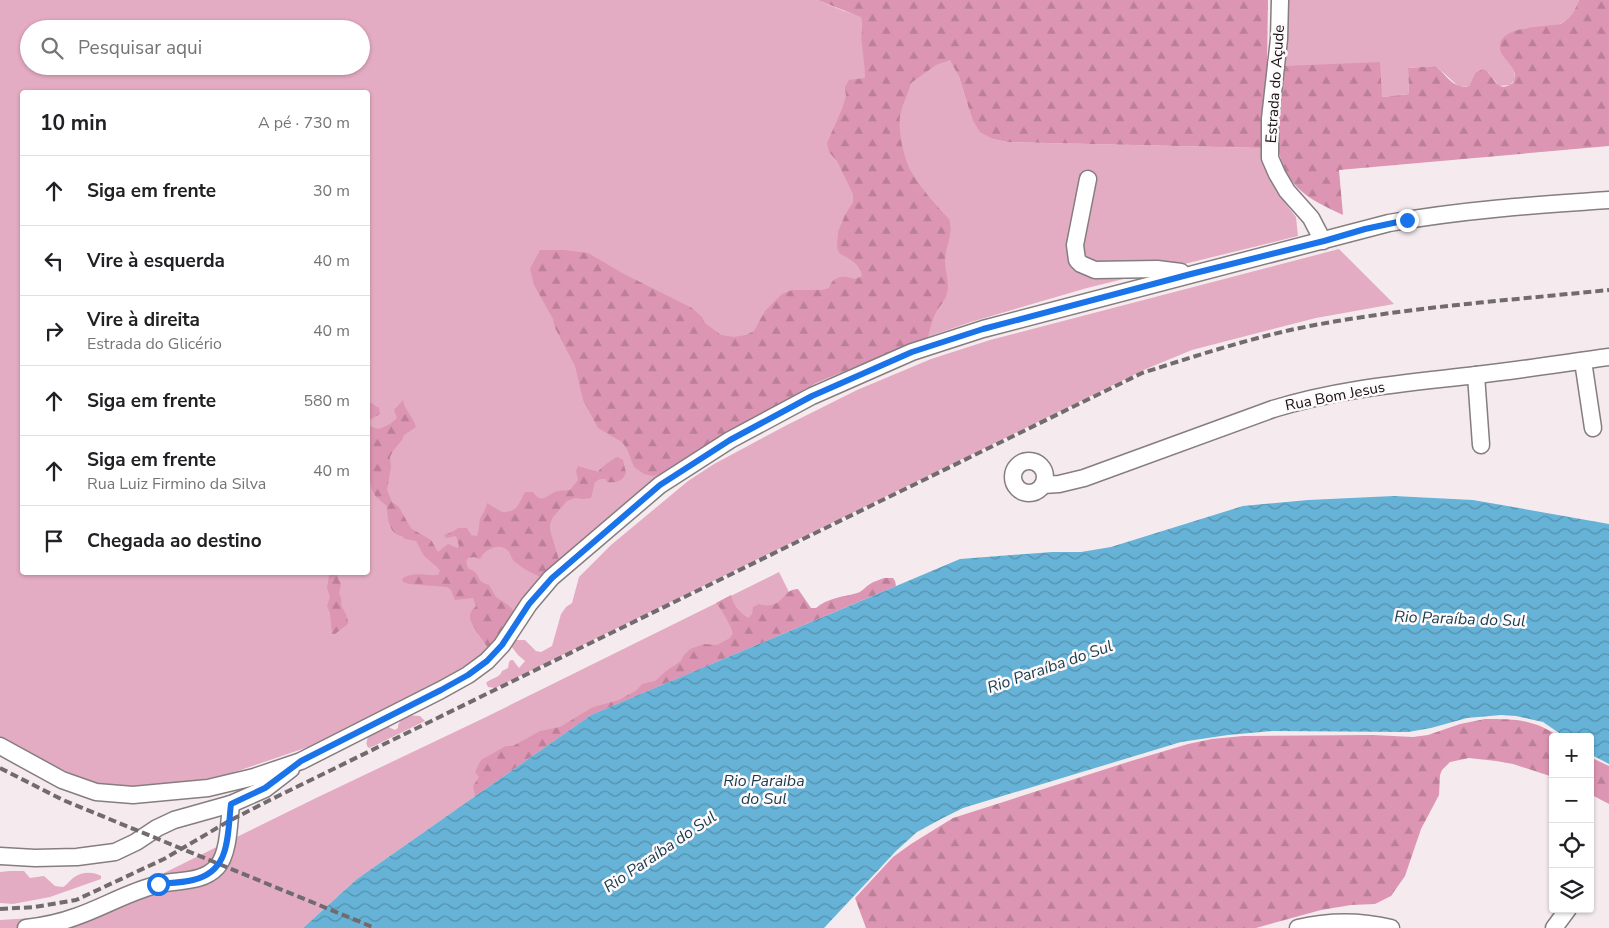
<!DOCTYPE html>
<html lang="pt">
<head>
<meta charset="utf-8">
<style>
	:root { --surface:#fff; --page:#f6f6f6; --text:#202124; --muted:#757577; --line:#e0e0e0 }
	body { margin:0; font-family:"Nunito Sans",sans-serif; background:var(--page); color:var(--text) }
	.controls { position:absolute; right:15px; bottom:15px; display:grid; overflow:hidden; border-radius:5px; box-shadow:0 1px 4px #0004 }
	.controls button { width:45px; height:45px; display:grid; place-items:center; padding:0; border:0; border-bottom:1px solid var(--line); background:var(--surface); color:var(--text); font:25px sans-serif }
	.stop { position:absolute; width:15px; height:15px; margin:-11px; border:4px solid #1a73e8; border-radius:50%; background:#fff }
	.stop.end { background:#1a73e8; border-color:#fff; box-shadow:0 1px 5px #0008 }
	.list { margin:0; padding:0; list-style:none }
	h2 { display:flex; justify-content:space-between; align-items:center; height:65px; margin:0; padding:0 20px; font-size:21px }
	h2 small { font-size:16px; font-weight:400; color:var(--muted) }
	.list li { display:grid; grid-template-columns:32px 1fr auto; gap:15px; align-items:center; box-sizing:border-box; height:70px; padding:0 20px; border-top:1px solid var(--line) }
	.list b { display:block; font-size:19px; white-space:nowrap }
	.list p { margin:0; font-size:16px; white-space:nowrap; color:var(--muted) }
	.list em { font-size:16px; font-style:normal; color:var(--muted) }
	.icon { flex:none; width:28px; height:28px; fill:none; stroke:currentColor; stroke-width:2; stroke-linecap:round; stroke-linejoin:round }
	.map { position:relative; flex:none; width:1609px; height:928px; overflow:hidden }
	.search { position:absolute; background:var(--surface); box-shadow:0 1px 4px #0004; left:20px; top:20px; width:350px; height:55px; display:flex; align-items:center; gap:12px; box-sizing:border-box; padding:0 18px; border-radius:28px; color:var(--muted); font-size:19px }
	.panel { position:absolute; background:var(--surface); box-shadow:0 1px 4px #0004; left:20px; top:90px; width:350px; height:485px; border-radius:5px }
	.map>svg:first-child { display:block }
	.green { fill:#e4acc2; fill-rule:evenodd }
	.forest { fill:url(#forest-firs) }
	.water { fill:url(#water-waves) }
	.lines { fill:none; stroke-linecap:round; stroke-linejoin:round }
	.minor-casing { stroke:#867d80; stroke-width:19 }
	.minor { stroke:#fff; stroke-width:16 }
	.rail { stroke:#726b6d; stroke-width:4; stroke-dasharray:8 4; stroke-linecap:butt }
	.route { stroke:#1a73e8; stroke-width:6 }
	.labels { text-anchor:middle; dominant-baseline:central; stroke-width:5; stroke-linejoin:round; paint-order:stroke }
	.street-label { font-size:15px; fill:#141011; stroke:#fefafc }
	.water-label { font-size:16px; font-style:italic; fill:#183b4b; stroke:#fefafc }
</style>
</head>
<body>
<div class="map">
<svg width="1609" height="928" viewBox="0 0 1609 928">
	<defs>
		<pattern id="forest-firs" width="22" height="20" patternUnits="userSpaceOnUse" patternTransform="scale(1.25)"><rect width="22" height="20" fill="#dc95b2"/><path d="M5 1l3.5 6h-7zM16 11l3.5 6h-7z" fill="#bc7f98"/></pattern>
		<pattern id="water-waves" width="16" height="10" patternUnits="userSpaceOnUse" patternTransform="scale(1.25)"><rect width="16" height="10" fill="#66b3d7"/><path d="M0 5q4-4 8 0t8 0" fill="none" stroke="#5390ad"/></pattern>
	</defs>
	<rect width="100%" height="100%" fill="#f5ebef"/>
	<g class="green">
		<path d="M0 0H817L844 11 887 24 950 59 959 77 972 119 993 139 1007 142 1262 148 1264 163 1271 181 1279 195 1296 217 1298 236 1087 288 971 322 878 354 816 383 721 437 656 479 550 568 493 644 474 661 443 679 317 744 229 774 175 785 126 788 92 782 60 769 0 738ZM29 29H361V66H29ZM22 92H368V572H22Z"/>
		<path d="M1289 0H1579C1571 24 1559 26 1536 28 1531 28 1524 28 1520 30 1513 33 1506 39 1500 44 1502 63 1516 62 1515 80L1510 85 1499 86 1488 72 1475 73 1469 86 1459 87 1436 66 1408 68 1409 94 1382 97 1285 66Z"/>
		<path d="M1339 249 1394 304 1316 318 1192 350 1146 369 495 688 488 687 486 683C491 678 500 678 502 671L508 668 509 662 511 660H513L519 668 525 661 518 655 511 646 515 640H525L536 651 541 652 552 646 561 614 566 607 572 603 579 577 611 545 688 481 714 464 785 426 857 390 931 359 990 340Z"/>
		<path d="M779 572 805 624 591 715 357 879 303 928H0V920L48 917 82 908 158 876 316 798 484 718Z"/>
		<path d="M407 715 420 716 425 721 374 746 369 748C364 744 368 740 368 735L386 726 395 730 398 728V725L403 717Z"/>
		<path d="M9 871H24L30 878 44 876 55 886 63 887C68 884 69 881 73 878 81 872 92 871 101 876V879L50 897 13 904 0 903V872Z"/>
	</g>
	<g class="forest">
		<path d="M817 0H1268L1267 65 1262 148 1007 142 993 139 980 132 972 119 959 77 950 60 936 65 911 83C908 95 902 104 900 116 898 132 904 160 912 173 922 190 936 205 949 219 954 235 945 246 945 262 945 272 950 283 947 293 945 302 939 306 935 314 932 321 930 329 928 337L816 383 721 437 665 473 653 476 644 474 634 467 627 449 622 442 598 428 583 400 575 366 555 328 553 319 534 285 530 269 540 250H564L588 253 624 274 692 308 702 317 705 323 721 335 734 337 746 335 754 331 765 311 782 294 792 290H822L829 288C833 275 845 275 855 279L862 276C860 263 849 259 839 253L837 247 838 232 845 215 853 202V194L837 161 829 152 827 143 842 109 846 96 845 87 849 80 865 78C865 67 863 56 862 45 860 36 864 26 861 17Z"/>
		<path d="M1579 0H1609V146L1339 170 1343 215C1306 198 1282 185 1277 140L1285 66 1380 62 1382 97 1409 94 1408 68 1436 66C1446 75 1454 90 1469 86L1475 73 1483 69C1495 74 1495 95 1513 83 1523 66 1494 59 1501 41 1508 26 1546 27 1560 24 1571 19 1575 10 1579 0Z"/>
		<path d="M403 400C405 411 413 416 416 427L404 435 402 440 393 451 390 457 391 467 387 490 392 502 399 507 409 525 412 529 431 540 438 552 448 544 457 548 459 546 456 536 446 538 444 535 454 531 458 528H467L471 535 477 536C480 529 478 521 482 515 485 510 486 508 487 503L502 512C519 512 518 504 525 492H533C542 506 548 493 558 491 562 490 566 491 570 490L578 480 576 471 578 466 598 472C600 468 614 458 618 457L623 460 626 473C622 482 616 483 607 482L606 479H600L595 482 591 498 583 499 575 498 567 501 553 517 550 524V530L559 560 550 568 543 578C533 574 524 569 515 562 511 559 512 556 509 552 502 541 484 549 480 559L474 557 468 558 466 562 468 568C470 570 473 570 475 572 481 579 477 581 489 585L496 597 508 605 516 613 488 648C484 641 469 624 470 616 470 612 473 609 476 606L473 598 455 600 451 590 447 587 409 584 403 582 402 579C414 571 424 576 438 575L440 571 437 567 424 556 416 541 405 539 402 536C389 535 387 517 387 506L376 497 372 490 370 481 368 456V401L379 408 380 414 369 420 368 424 372 427 379 429 390 424 397 418 394 410Z"/>
		<path d="M327 573H336L341 584 339 594C343 599 340 601 342 607 345 613 348 616 348 624L335 634H332L330 613 327 606 330 597 327 588 329 575Z"/>
		<path d="M884 578H893L895 581 896 586 591 715 475 796 473 786 479 777 475 772 481 760 506 746H513L540 731 560 727 593 707 619 700 637 690 642 684 655 681 666 671 681 661 684 655 690 649 704 644 717 645 730 638 733 633C731 626 721 608 716 603L731 595C733 605 739 612 748 618L752 614 753 607 759 604C784 611 781 589 798 589L811 608H816C827 598 843 597 857 593 862 592 865 587 870 584 874 581 880 580 884 578Z"/>
		<path d="M1485 719C1516 719 1533 719 1560 737H1553V777L1513 764 1496 761 1469 758 1450 762 1442 770 1440 775 1439 795 1421 829 1405 876 1391 896 1375 904 1351 905 1321 910 1256 928H866L855 898 893 857 911 844 953 818 1131 761 1188 744 1212 739 1243 736 1373 735 1413 737 1428 735 1460 724Z"/>
		<path d="M1590 757 1609 766V804L1590 794Z"/>
	</g>
	<path class="water" d="M1394 496 1473 500 1609 524V764L1590 754V737H1565L1543 722 1516 716 1501 715 1467 718 1431 728 1408 732 1273 731 1228 735 1181 742 963 808 941 819 917 832 896 851 824 928H303L357 879 591 715 960 559 1052 552H1081L1111 547 1243 506 1308 500Z"/>
	<g class="lines">
		<defs>
			<g id="minor">
				<path d="M1280 0 1279 39 1270 119V158L1277 174 1287 191 1311 218 1323 241"/>
				<path d="M1088 179 1075 245 1077 260 1081 264 1095 270 1157 269 1181 272"/>
				<path d="M1583 361 1593 428"/>
				<path d="M1476 375 1481 445"/>
				<circle cx="1029" cy="477" r="16"/>
				<path d="M1043 485 1059 484 1084 478 1273 409C1340 388 1408 383 1476 375 1521 370 1565 363 1609 357"/>
				<path d="M0 746 62 780 96 792 133 795 208 788 254 777 301 761 441 690 468 675 487 661 502 645 529 604 551 578 660 485 730 440 812 396 912 352 983 329 1389 223C1462 210 1535 205 1609 200"/>
				<path d="M0 856 35 858 77 857 115 852 136 842 157 828 174 820 231 804 265 789 291 769"/>
				<path d="M26 928C43 926 59 923 75 917 102 908 128 892 156 885 177 879 201 884 217 867 229 854 229 822 231 804"/>
				<path d="M1298 928C1328 921 1361 921 1391 928"/>
				<path d="M1554 928 1568 909"/>
			</g>
		</defs>
		<use href="#minor" class="minor-casing"/>
		<use href="#minor" class="minor"/>
		<g class="rail">
			<path d="M0 768 63 800 375 928"/>
			<path d="M0 909 35 907 76 900 164 859 229 821 270 800 1142 373C1199 355 1256 336 1315 325 1412 307 1511 300 1609 290"/>
		</g>
	</g>
	<g class="lines">
		<path class="route" d="M158 884C169 883 182 883 193 880 231 871 227 836 231 804L265 788 301 761 441 690 468 675 487 661 502 645 529 604 552 578 660 485 730 440 812 396 912 352 983 329 1191 274 1324 241 1365 229 1407 220"/>
	</g>
	<g class="labels">
		<g class="street-label">
			<text transform="translate(1275 84) rotate(-86)">Estrada do Açude</text>
			<text transform="translate(1335 396) rotate(-11)">Rua Bom Jesus</text>
		</g>
		<g class="water-label">
			<text transform="translate(1460 619) rotate(2)">Rio Paraíba do Sul</text>
			<text transform="translate(1050 667) rotate(-19)">Rio Paraíba do Sul</text>
			<text x="764" y="781">Rio Paraiba<tspan x="764" dy="18">do Sul</tspan></text>
			<text transform="translate(660 852) rotate(-34)">Rio Paraíba do Sul</text>
		</g>
	</g>
</svg>
<div class="controls">
<button>+</button>
<button>−</button>
<button><svg class="icon" aria-label="locate" viewBox="0 0 24 24"><circle cx="12" cy="12" r="6"/><path d="M12 2v4M12 18v4M2 12h4M18 12h4"/></svg></button>
<button><svg class="icon" aria-label="layers" viewBox="0 0 24 24"><path d="M12 4l9 5-9 5-9-5zM3 14l9 5 9-5"/></svg></button>
</div>
<div class="stop" style="left:158px;top:884px"></div>
<div class="stop end" style="left:1407px;top:220px"></div>
<div class="search"><svg class="icon" aria-label="search" viewBox="0 0 24 24"><circle cx="10" cy="10" r="6"/><path d="M15 15l6 6"/></svg>Pesquisar aqui</div>
<section class="panel">
<h2>10 min<small>A pé · 730 m</small></h2>
<ul class="list">
<li><svg class="icon" aria-label="ahead" viewBox="0 0 24 24"><path d="M12 20V5M6 11l6-6 6 6"/></svg><div><b>Siga em frente</b></div><em>30 m</em></li>
<li><svg class="icon" aria-label="left" viewBox="0 0 24 24"><path d="M17 20v-9H6M10 6l-5 5 5 5"/></svg><div><b>Vire à esquerda</b></div><em>40 m</em></li>
<li><svg class="icon" aria-label="right" viewBox="0 0 24 24"><path d="M7 20v-9h11M14 6l5 5-5 5"/></svg><div><b>Vire à direita</b><p>Estrada do Glicério</p></div><em>40 m</em></li>
<li><svg class="icon" aria-label="ahead" viewBox="0 0 24 24"><path d="M12 20V5M6 11l6-6 6 6"/></svg><div><b>Siga em frente</b></div><em>580 m</em></li>
<li><svg class="icon" aria-label="ahead" viewBox="0 0 24 24"><path d="M12 20V5M6 11l6-6 6 6"/></svg><div><b>Siga em frente</b><p>Rua Luiz Firmino da Silva</p></div><em>40 m</em></li>
<li><svg class="icon" aria-label="arrive" viewBox="0 0 24 24"><path d="M6 21V4h12l-3 4 3 4H6"/></svg><div><b>Chegada ao destino</b></div></li>
</ul>
</section>
</div>
</body>
</html>
